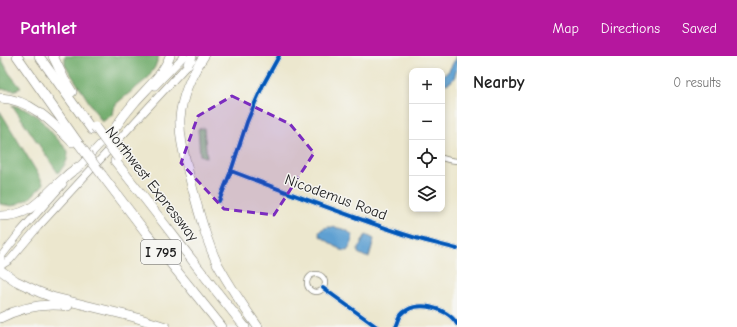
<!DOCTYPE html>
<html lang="en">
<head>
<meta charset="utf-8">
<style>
	:root { --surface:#fff; --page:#f2f2f2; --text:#222; --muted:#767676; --line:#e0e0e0; --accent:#b5179e }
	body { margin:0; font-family:"Comic Neue",sans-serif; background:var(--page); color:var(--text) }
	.controls { position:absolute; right:12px; top:12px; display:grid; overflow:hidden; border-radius:8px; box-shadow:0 2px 6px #0003 }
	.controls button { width:36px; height:36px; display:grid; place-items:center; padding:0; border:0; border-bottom:1px solid var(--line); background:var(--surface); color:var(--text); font:20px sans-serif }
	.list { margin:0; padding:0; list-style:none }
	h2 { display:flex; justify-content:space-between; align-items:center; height:52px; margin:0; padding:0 16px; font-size:17px }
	h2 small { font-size:13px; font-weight:400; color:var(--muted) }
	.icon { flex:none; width:22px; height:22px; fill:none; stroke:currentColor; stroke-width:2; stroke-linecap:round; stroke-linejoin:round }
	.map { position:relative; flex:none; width:457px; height:271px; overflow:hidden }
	header { display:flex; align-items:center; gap:24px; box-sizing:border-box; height:56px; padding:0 20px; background:var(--accent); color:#fff }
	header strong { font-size:19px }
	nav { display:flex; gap:22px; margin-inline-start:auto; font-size:14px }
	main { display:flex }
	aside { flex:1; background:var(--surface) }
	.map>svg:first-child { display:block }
	.green { fill:#89c479; stroke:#52704a }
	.forest { fill:#6eaa69; stroke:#456342 }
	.water { fill:#5ea0d2; stroke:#3d5e77 }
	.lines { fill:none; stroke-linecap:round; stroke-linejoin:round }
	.street-casing { stroke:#848275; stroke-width:6 }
	.secondary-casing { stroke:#848275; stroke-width:8 }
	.highway-casing { stroke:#848275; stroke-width:10 }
	.street { stroke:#fff; stroke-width:4.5 }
	.secondary { stroke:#fff; stroke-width:7 }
	.highway { stroke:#fff; stroke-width:9 }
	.highway-bridge-casing { stroke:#848275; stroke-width:10; stroke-linecap:butt }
	.highway-bridge { stroke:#fff; stroke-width:9 }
	.cycleway-casing { stroke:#f6f6f2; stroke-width:6 }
	.cycleway { stroke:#0057b8; stroke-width:4 }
	.marked { fill:#7b2cbf; fill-opacity:0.2; stroke:#7b2cbf; stroke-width:3; stroke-dasharray:8 5; stroke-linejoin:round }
	.labels { text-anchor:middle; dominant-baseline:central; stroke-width:3; stroke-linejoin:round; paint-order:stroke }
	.shield { fill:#f6f6f2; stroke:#5d5d5c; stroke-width:1 }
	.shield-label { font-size:14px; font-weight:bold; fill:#1c1c1c }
	.street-label { font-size:15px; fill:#1c1c1c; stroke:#f6f6f2 }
</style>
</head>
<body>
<header>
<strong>Pathlet</strong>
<nav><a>Map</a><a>Directions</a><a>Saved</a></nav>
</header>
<main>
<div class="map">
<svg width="457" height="271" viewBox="0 0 457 271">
	<rect width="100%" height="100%" fill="#f6f6f2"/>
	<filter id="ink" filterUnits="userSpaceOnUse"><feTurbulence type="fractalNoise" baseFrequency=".025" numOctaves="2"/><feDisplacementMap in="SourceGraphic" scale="8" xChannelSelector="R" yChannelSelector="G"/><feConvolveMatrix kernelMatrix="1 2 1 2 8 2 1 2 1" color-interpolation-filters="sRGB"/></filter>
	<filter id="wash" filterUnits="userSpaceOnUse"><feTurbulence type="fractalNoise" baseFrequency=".012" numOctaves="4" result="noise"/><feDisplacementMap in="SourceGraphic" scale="16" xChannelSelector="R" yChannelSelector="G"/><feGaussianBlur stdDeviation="0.9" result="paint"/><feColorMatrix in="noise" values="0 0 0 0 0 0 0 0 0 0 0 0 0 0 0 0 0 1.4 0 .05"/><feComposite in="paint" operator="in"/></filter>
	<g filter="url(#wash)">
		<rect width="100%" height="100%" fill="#ece7ce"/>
		<path class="green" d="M204 72V73L207 102 200 99 198 73Z"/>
		<g class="forest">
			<path d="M0 0 9 17 21 32 15 34 0 33Z"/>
			<path d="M65 0H159L155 11 148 22 117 47 113 53 112 59 102 66 65 9Z"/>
			<path d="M12 49 28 54 38 61 68 95C68 106 65 109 58 117Z"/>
			<path d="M0 55 44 128 29 143 12 150 0 148Z"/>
		</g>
		<g class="water">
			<path d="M457 0C457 12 457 29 442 28V19L448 16Z"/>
			<path d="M329 171C346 172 361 177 347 195L341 194 320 180 319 177C321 172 325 172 329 171Z"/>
			<path d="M366 179 374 183 369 201H366L358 197V194L365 180Z"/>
		</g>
	</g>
	<g filter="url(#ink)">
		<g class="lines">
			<defs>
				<g id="street">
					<path d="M442 102 449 104 457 105"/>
					<path d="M231 115C292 138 353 162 416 182 429 186 443 189 457 193"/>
					<path d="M219 145 231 115 247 66 255 47 263 29 279 0"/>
					<circle cx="316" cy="227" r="9"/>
					<path d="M323 232 377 271"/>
					<path d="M396 271C398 267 399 262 401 259 415 243 447 251 457 268"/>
				</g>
				<g id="secondary">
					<path d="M155 30 184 0"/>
					<path d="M76 114 118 69"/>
					<path d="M0 204 3 198 21 175 63 128"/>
					<path d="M0 210 10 204 38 171 192 4"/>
				</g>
				<g id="highway">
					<path d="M17 0 79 88"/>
					<path d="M39 0 92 74"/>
					<path d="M53 0 64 23 72 36"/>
					<path d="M204 0C191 19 182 39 180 62 179 82 185 101 189 119 197 149 204 179 217 207 229 229 243 250 258 271"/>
					<path d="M188 8 192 0"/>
					<path d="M0 42C30 43 52 66 72 86"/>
					<path d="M115 72C121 63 127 55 134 47 147 32 163 19 170 0"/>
					<path d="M115 105C159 160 201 217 245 271"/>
					<path d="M102 119 147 178 222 271"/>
					<path d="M0 160C32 160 40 143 61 125 66 120 72 115 78 111"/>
					<path d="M0 214 16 225 39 236 52 241 134 261 166 271"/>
					<path d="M0 262C22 251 44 247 68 250"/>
				</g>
			</defs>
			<use href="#street" class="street-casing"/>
			<use href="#secondary" class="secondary-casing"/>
			<use href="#highway" class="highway-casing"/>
			<use href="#street" class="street"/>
			<use href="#secondary" class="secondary"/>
			<use href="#highway" class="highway"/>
			<defs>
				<g id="highway-bridge">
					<path d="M95 71 118 102"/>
					<path d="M79 88 102 119"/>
				</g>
			</defs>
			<use href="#highway-bridge" class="highway-bridge-casing"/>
			<use href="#highway-bridge" class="highway-bridge"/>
			<defs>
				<g id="cycleway">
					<path d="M231 115C292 138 353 162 416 182 429 186 443 189 457 193"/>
					<path d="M219 145 231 115 247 66 255 47 263 29 279 0"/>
					<path d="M323 232 377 271"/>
					<path d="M396 271C398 267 399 262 401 259 415 243 447 251 457 268"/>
				</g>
			</defs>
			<use href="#cycleway" class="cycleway-casing"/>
			<use href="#cycleway" class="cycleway"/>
		</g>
	</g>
	<path class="marked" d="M232 40 290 68 314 97 274 159 224 153 181 107 198 60Z"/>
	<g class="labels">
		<rect class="shield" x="141" y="184" width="40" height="24" rx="3"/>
		<g class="shield-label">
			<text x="161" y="196">I 795</text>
		</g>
		<g class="street-label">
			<text transform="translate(152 128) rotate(52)">Northwest Expressway</text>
			<text transform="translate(336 141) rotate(20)">Nicodemus Road</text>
		</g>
	</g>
</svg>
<div class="controls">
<button>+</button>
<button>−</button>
<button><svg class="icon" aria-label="locate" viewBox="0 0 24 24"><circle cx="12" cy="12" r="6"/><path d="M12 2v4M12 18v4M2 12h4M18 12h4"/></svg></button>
<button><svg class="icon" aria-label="layers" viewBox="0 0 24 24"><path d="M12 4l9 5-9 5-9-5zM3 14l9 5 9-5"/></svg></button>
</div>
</div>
<aside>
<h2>Nearby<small>0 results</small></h2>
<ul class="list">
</ul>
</aside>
</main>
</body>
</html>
